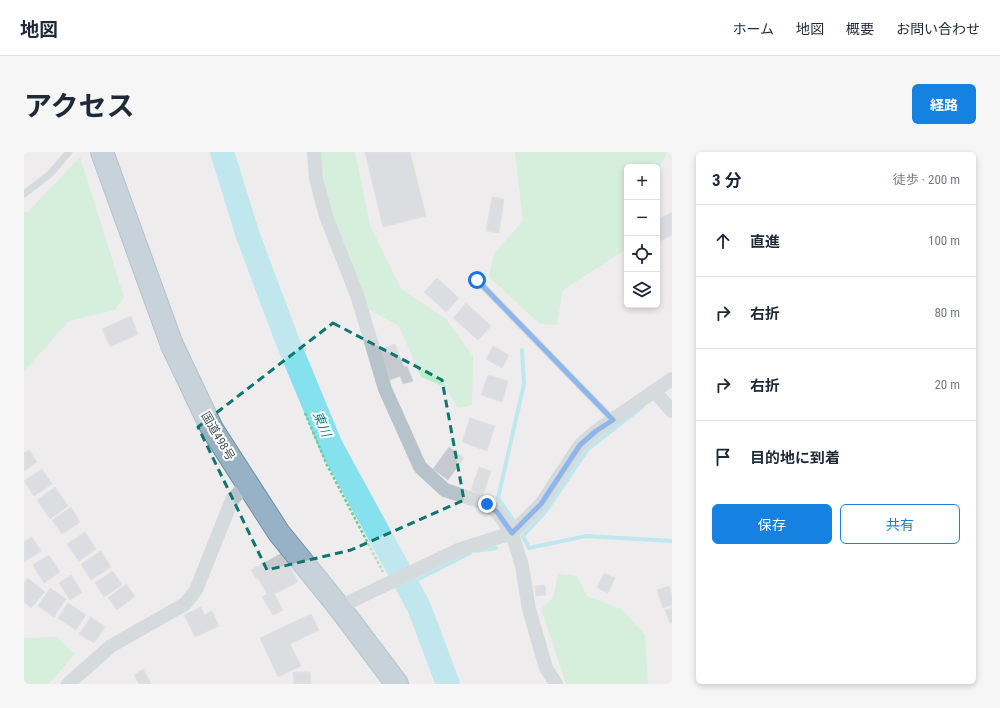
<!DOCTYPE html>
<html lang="ja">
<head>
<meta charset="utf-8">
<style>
	:root { --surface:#fff; --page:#f6f6f7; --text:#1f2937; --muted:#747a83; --line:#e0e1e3; --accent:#1581e1 }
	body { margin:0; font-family:"Roboto Condensed","Noto Sans JP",sans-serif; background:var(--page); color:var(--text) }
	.controls { position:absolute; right:12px; top:12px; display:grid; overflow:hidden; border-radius:6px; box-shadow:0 2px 6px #0003 }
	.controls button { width:36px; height:36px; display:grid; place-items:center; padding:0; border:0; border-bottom:1px solid var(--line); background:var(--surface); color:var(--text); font:20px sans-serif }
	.stop { position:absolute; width:12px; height:12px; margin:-9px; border:3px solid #1a73e8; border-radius:50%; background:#fff }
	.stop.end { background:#1a73e8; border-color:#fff; box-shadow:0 1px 4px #0008 }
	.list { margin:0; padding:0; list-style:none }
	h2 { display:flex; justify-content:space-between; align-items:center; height:52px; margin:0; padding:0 16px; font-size:17px }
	h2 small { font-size:13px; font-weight:400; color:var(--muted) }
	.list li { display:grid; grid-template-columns:26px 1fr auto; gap:12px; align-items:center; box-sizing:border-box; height:72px; padding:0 16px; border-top:1px solid var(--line) }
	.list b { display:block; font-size:15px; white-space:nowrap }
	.list em { font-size:13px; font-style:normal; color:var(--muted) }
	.actions { display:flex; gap:8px; padding:12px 16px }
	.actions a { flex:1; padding:9px 0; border:1px solid var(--accent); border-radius:6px; text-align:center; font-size:14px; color:var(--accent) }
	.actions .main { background:var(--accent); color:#fff }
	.icon { flex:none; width:22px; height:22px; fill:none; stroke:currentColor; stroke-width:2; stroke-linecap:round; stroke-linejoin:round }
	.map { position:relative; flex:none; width:648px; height:532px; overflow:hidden; border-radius:6px }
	header { display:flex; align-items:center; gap:24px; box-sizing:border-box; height:56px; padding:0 20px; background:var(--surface); border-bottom:1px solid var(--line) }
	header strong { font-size:19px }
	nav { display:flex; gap:22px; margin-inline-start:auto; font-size:14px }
	.intro { display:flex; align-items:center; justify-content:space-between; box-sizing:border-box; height:96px; padding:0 24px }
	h1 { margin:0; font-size:28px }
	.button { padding:10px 18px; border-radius:6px; background:var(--accent); color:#fff; font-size:14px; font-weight:700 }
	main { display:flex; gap:24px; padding:0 24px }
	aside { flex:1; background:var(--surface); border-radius:6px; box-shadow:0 2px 6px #0003 }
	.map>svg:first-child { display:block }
	.green { fill:#b9efc8 }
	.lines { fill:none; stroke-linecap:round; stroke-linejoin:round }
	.stream { stroke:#85e1ed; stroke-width:4 }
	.river { stroke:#85e1ed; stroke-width:24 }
	.building { fill:#c6cad0; stroke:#d0d3d8 }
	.trunk-casing { stroke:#6e90a9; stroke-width:24 }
	.path { stroke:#70cd97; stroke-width:2.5; stroke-dasharray:3 2; stroke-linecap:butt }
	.service { stroke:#b7c3ca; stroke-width:7 }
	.minor { stroke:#b7c3ca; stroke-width:14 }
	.trunk { stroke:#97b2c5; stroke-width:22 }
	.route { stroke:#1a73e8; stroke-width:5 }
	.marked { fill:none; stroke:#0f766e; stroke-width:3; stroke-dasharray:8 5; stroke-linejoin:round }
	.labels { text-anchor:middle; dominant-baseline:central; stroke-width:4; stroke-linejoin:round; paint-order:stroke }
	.street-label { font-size:12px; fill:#44525a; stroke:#fff }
	.water-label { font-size:13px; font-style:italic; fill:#0a8291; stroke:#fff }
</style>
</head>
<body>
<header>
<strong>地図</strong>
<nav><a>ホーム</a><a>地図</a><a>概要</a><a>お問い合わせ</a></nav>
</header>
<div class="intro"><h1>アクセス</h1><a class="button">経路</a></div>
<main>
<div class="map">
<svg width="648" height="532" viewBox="0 0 648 532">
	<rect width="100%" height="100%" fill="#efeced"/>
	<g class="green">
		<path d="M296 0H331L346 73 377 137 422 167 449 204 448 253 434 256 421 235 397 225 375 174 344 157 301 42Z"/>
		<path d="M491 0H643L633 20V15H603V91L602 97 539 138 533 173 516 172 465 125 470 101 499 69Z"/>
		<path d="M56 5 100 145 91 158 45 169 0 219V61L4 60Z"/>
		<path d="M534 422 553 424 563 444 597 457 621 483 624 532H542L517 457 529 446Z"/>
		<path d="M33 485 51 502 25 532H0V486Z"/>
	</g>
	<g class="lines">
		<g class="stream">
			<path d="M618 255 564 297 522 359 499 384 505 396 562 384 648 389"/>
			<path d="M489 368 474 346 500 232 498 198"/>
			<path d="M452 399 472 396"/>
			<path d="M383 433 446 401"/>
		</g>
		<path class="river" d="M198 0 224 84 263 188 307 294 395 455 424 532"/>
	</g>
	<g class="building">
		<path d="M341 0H386L402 64 359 75Z"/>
		<path d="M468 45 480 47 475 81 462 79Z"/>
		<path d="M648 60V83L636 89 633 84V68Z"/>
		<path d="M413 126 435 146 422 160 400 140Z"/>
		<path d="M442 151 467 174 454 188 429 166Z"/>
		<path d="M107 164 114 182 86 195 78 177Z"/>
		<path d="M371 192 380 215 383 214 389 229 379 232 376 224 366 228 355 198Z"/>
		<path d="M469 194 485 203 478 216 462 207Z"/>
		<path d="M464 223 484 229 478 250 457 243Z"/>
		<path d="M446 266 471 274 463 299 438 290Z"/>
		<path d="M425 295 440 306 424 328 409 317Z"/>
		<path d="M5 298 13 310 0 319V301Z"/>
		<path d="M455 315 467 319 459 343 447 338Z"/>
		<path d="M18 317 28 332 10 344 0 329Z"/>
		<path d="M31 335 44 354 26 367 13 348Z"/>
		<path d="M47 355 56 370 38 382 28 368Z"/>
		<path d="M61 380 72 397 55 409 43 392Z"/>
		<path d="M8 385 17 399 0 410V390Z"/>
		<path d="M77 399 87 415 67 428 57 412Z"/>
		<path d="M258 401 274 430 250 442 259 458 249 463 238 445 243 442 234 426 232 427 227 418Z"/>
		<path d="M25 403 36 420 20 431 9 413Z"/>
		<path d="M89 419 98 433 80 445 71 431Z"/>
		<path d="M580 421 591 426 584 441 573 436Z"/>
		<path d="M47 423 58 440 46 448 35 431Z"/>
		<path d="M4 426 21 440 7 456 0 450V431Z"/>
		<path d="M102 432 111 444 93 458 84 446Z"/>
		<path d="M521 433 522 443 512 444 511 434Z"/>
		<path d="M645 434 648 444V453L639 456 633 438Z"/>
		<path d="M26 436 42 447 30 465 14 454Z"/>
		<path d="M44 451 62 463 52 478 34 466Z"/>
		<path d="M177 455 180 463 188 459 195 474 171 485 160 463Z"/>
		<path d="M648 456V471H646L641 458Z"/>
		<path d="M287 462 295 478 266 492 277 514 254 525 236 486Z"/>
		<path d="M67 465 81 475 70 491 55 482Z"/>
		<path d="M119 517 127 531 126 532H115L110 523Z"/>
		<path d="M269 520H286L287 532H270Z"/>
	</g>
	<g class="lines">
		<defs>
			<path id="trunk" d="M78 0 148 193 188 277 255 381 315 455 373 532"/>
		</defs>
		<use href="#trunk" class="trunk-casing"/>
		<path class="path" d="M281 261 303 313 359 420"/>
		<g class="service">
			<path d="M0 42 26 22 45 0"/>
			<path d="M453 128 589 268"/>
		</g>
		<g class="minor">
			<path d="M290 0 292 27 302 64 334 146 361 237 396 315 421 338 463 352 473 360 488 381 498 414 505 457 522 516 532 532"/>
			<path d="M631 240 648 259"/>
			<path d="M315 455 434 398 488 381 517 352 556 293 572 279 648 227"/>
			<path d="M44 532 87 494 161 452 172 438 208 348 223 332"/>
		</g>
		<use href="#trunk" class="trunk"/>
	</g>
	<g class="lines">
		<path class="route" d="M453 128 589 268 572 279 556 293 517 352 488 381 473 360 463 352"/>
	</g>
	<path d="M0 0H648V532H0ZM309 171 418 228 440 348 327 398 243 418 174 275Z" fill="#efeced" fill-opacity=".55" fill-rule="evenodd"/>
	<path class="marked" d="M309 171 418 228 440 348 327 398 243 418 174 275Z"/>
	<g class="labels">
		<g class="street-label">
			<text transform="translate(194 284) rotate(60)">国道498号</text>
		</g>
		<g class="water-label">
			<text transform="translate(298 272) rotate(67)">東川</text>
		</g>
	</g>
</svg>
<div class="controls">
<button>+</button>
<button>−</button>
<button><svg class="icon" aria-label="locate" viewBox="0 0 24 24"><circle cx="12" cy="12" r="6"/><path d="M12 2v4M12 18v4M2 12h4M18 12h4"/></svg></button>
<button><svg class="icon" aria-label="layers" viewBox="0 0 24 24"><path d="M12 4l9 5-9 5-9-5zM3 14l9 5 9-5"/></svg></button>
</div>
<div class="stop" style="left:453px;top:128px"></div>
<div class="stop end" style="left:463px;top:352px"></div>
</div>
<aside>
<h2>3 分<small>徒歩 · 200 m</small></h2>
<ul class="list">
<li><svg class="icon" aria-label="ahead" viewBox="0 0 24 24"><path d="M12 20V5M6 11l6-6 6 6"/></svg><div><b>直進</b></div><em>100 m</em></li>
<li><svg class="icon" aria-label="right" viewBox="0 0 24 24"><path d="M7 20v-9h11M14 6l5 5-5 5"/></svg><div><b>右折</b></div><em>80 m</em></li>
<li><svg class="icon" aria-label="right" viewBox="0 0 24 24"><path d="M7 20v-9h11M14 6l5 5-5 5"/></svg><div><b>右折</b></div><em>20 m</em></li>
<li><svg class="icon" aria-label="arrive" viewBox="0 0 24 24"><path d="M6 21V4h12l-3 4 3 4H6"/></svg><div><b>目的地に到着</b></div></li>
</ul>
<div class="actions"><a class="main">保存</a><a>共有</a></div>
</aside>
</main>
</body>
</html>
